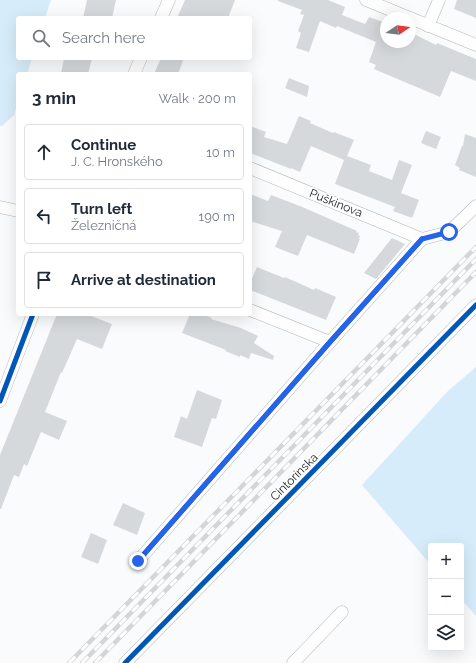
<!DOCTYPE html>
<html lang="en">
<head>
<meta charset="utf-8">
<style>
	:root { --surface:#fff; --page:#f6f6f7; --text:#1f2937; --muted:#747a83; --line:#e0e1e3 }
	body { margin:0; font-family:Raleway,sans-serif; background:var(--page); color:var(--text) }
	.controls { position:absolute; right:12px; bottom:12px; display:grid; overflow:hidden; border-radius:4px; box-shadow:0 4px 16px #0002 }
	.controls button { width:36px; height:36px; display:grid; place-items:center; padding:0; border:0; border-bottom:1px solid var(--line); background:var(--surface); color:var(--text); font:20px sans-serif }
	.compass { position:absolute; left:380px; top:12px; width:36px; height:36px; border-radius:50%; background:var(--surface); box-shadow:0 4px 16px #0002; rotate:77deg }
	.stop { position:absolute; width:12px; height:12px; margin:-9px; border:3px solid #2563eb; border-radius:50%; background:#fff }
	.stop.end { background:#2563eb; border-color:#fff; box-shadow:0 1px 4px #0008 }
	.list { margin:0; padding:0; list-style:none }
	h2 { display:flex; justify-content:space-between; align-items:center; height:52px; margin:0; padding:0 16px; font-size:17px }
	h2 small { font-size:13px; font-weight:400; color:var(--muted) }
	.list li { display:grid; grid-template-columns:26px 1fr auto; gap:12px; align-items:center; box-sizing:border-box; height:56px; margin:0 8px 8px; padding:0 8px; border:1px solid var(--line); border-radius:4px }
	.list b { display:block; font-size:15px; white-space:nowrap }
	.list p { margin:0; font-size:13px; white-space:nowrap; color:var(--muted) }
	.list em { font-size:13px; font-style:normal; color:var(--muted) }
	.icon { flex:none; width:22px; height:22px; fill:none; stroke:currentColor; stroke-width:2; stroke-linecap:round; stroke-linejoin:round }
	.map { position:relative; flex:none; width:476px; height:663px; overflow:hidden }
	.search { position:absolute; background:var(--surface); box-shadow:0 4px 16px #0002; left:16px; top:16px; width:236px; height:44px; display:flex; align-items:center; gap:10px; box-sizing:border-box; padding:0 14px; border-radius:4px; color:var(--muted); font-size:15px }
	.panel { position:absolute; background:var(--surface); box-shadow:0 4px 16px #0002; left:16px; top:72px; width:236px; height:244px; border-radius:4px }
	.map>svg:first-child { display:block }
	.green { fill:#d7ecfa }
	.building { fill:#d6d9db }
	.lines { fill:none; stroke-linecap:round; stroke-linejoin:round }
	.street-casing { stroke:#b4b7b8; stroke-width:13 }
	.street { stroke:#fefeff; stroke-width:12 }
	.rail-casing { stroke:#d4d5d5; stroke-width:4.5 }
	.rail { stroke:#fff; stroke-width:3; stroke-dasharray:9; stroke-linecap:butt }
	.cycleway-casing { stroke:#fff; stroke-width:8 }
	.cycleway { stroke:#0057b8; stroke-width:5 }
	.route { stroke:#2563eb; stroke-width:5 }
	.labels { text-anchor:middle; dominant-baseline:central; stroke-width:3.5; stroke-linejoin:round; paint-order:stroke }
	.street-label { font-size:12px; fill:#22272a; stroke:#fff }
</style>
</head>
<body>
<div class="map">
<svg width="476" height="663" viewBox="0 0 476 663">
	<rect width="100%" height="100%" fill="#fafbfc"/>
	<g class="green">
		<path d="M0 0H51L45 18H18V58H32L27 74H18V101L14 115 2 126H0Z"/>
		<path d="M476 367V616L461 599V546H431V565L362 485 448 391Z"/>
	</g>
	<g class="building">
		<path d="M87 0H116L112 18H83Z"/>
		<path d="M185 0H235L228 18H177Z"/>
		<path d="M278 0H328L345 7 342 15 365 24 369 17 383 22 384 19 386 20V42H410V32L436 45 437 43 476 59V81L451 71 440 97 374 69 376 65 369 62 376 42 337 26 336 28 320 21 309 52 296 48 301 33 298 31 304 15 300 14 302 10 278 1Z"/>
		<path d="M457 0H476V18L454 9Z"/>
		<path d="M64 58H92L88 74H61Z"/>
		<path d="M161 58H184L178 74H154Z"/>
		<path d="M289 78 309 86 307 97 285 88Z"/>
		<path d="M299 116 311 121 310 123 333 133 334 132 354 140 347 156 371 165 369 171 392 180 399 160 412 165 401 193 419 200 412 218 393 211 395 207 335 184 344 160 311 146 300 172 291 168V169L250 153V126L266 132 264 137 287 144Z"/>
		<path d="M426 131 441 137 436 149 421 143Z"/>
		<path d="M465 134 476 138V177L459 170 460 168 455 165 462 146H463Z"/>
		<path d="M250 194 268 201 271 195 300 206 357 231 356 232 359 233 358 235 360 236 359 239H360L354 254 307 235 298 256 275 247 282 231 250 221Z"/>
		<path d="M392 238 405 244 376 279 364 273Z"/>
		<path d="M257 267 284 278 285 277 314 290 315 288 336 297 326 320 250 290V283Z"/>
		<path d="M57 314H86L112 324 102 349 77 339 62 373 61 372 45 412 67 421 59 440 41 432 27 466 24 464 19 477 14 475 1 509H0V455Z"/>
		<path d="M190 314H201L212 318 211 319 241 328 258 336 254 343 274 356 273 360 251 353 249 359 240 355V357L225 351 226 350 182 333Z"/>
		<path d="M197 390 222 400 216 419 212 418 202 447 174 437 181 416 187 419Z"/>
		<path d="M123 503 145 513 137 535 113 525Z"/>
		<path d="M91 533 107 540 98 564 81 557Z"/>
	</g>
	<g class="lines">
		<defs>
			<g id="street">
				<path d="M366 0 410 18"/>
				<path d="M161 18 169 0"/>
				<path d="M410 18 476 45"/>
				<path d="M428 26 439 0"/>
				<path d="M134 74 141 58"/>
				<path d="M250 168 422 239"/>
				<path d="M0 207 18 211"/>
				<path d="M422 239 449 232 476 206"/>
				<path d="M250 310 330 342"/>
				<path d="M0 401 33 314"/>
				<path d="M138 561 330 342 422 239"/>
				<path d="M125 663 476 305"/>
				<path d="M293 663 342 612"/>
			</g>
		</defs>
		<use href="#street" class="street-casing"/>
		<use href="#street" class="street"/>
		<defs>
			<g id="rail">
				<path d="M69 663 476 247"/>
				<path d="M82 663 476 259"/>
				<path d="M95 663 476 272"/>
			</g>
		</defs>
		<use href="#rail" class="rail-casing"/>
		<use href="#rail" class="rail"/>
		<defs>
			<g id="cycleway">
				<path d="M0 401 33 314"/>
				<path d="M138 561 330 342 422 239"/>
				<path d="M125 663 476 305"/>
			</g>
		</defs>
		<use href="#cycleway" class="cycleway-casing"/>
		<use href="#cycleway" class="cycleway"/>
	</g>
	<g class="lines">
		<path class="route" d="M138 561 330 342 422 239 449 232"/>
	</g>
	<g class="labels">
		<g class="street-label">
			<text transform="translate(336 203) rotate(22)">Puškinova</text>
			<text transform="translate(294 477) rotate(-45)">Cintorínska</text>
		</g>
	</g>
</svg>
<div class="controls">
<button>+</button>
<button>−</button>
<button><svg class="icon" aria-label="layers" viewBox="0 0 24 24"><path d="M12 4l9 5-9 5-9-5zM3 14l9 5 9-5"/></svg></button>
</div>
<svg class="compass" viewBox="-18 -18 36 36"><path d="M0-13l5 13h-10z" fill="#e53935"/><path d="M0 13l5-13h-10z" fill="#747a83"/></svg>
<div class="stop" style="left:449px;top:232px"></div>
<div class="stop end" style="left:138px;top:561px"></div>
<div class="search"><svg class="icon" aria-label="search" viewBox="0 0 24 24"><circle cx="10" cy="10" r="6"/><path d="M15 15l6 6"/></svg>Search here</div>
<section class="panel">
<h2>3 min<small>Walk · 200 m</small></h2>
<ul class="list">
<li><svg class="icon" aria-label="ahead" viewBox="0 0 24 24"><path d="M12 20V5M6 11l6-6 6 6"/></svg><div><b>Continue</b><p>J. C. Hronského</p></div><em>10 m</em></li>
<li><svg class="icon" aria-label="left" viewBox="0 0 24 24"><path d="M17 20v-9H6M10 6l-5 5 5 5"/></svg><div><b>Turn left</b><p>Železničná</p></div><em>190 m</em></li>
<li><svg class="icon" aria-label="arrive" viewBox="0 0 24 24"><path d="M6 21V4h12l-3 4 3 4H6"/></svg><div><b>Arrive at destination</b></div></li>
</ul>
</section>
</div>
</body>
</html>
